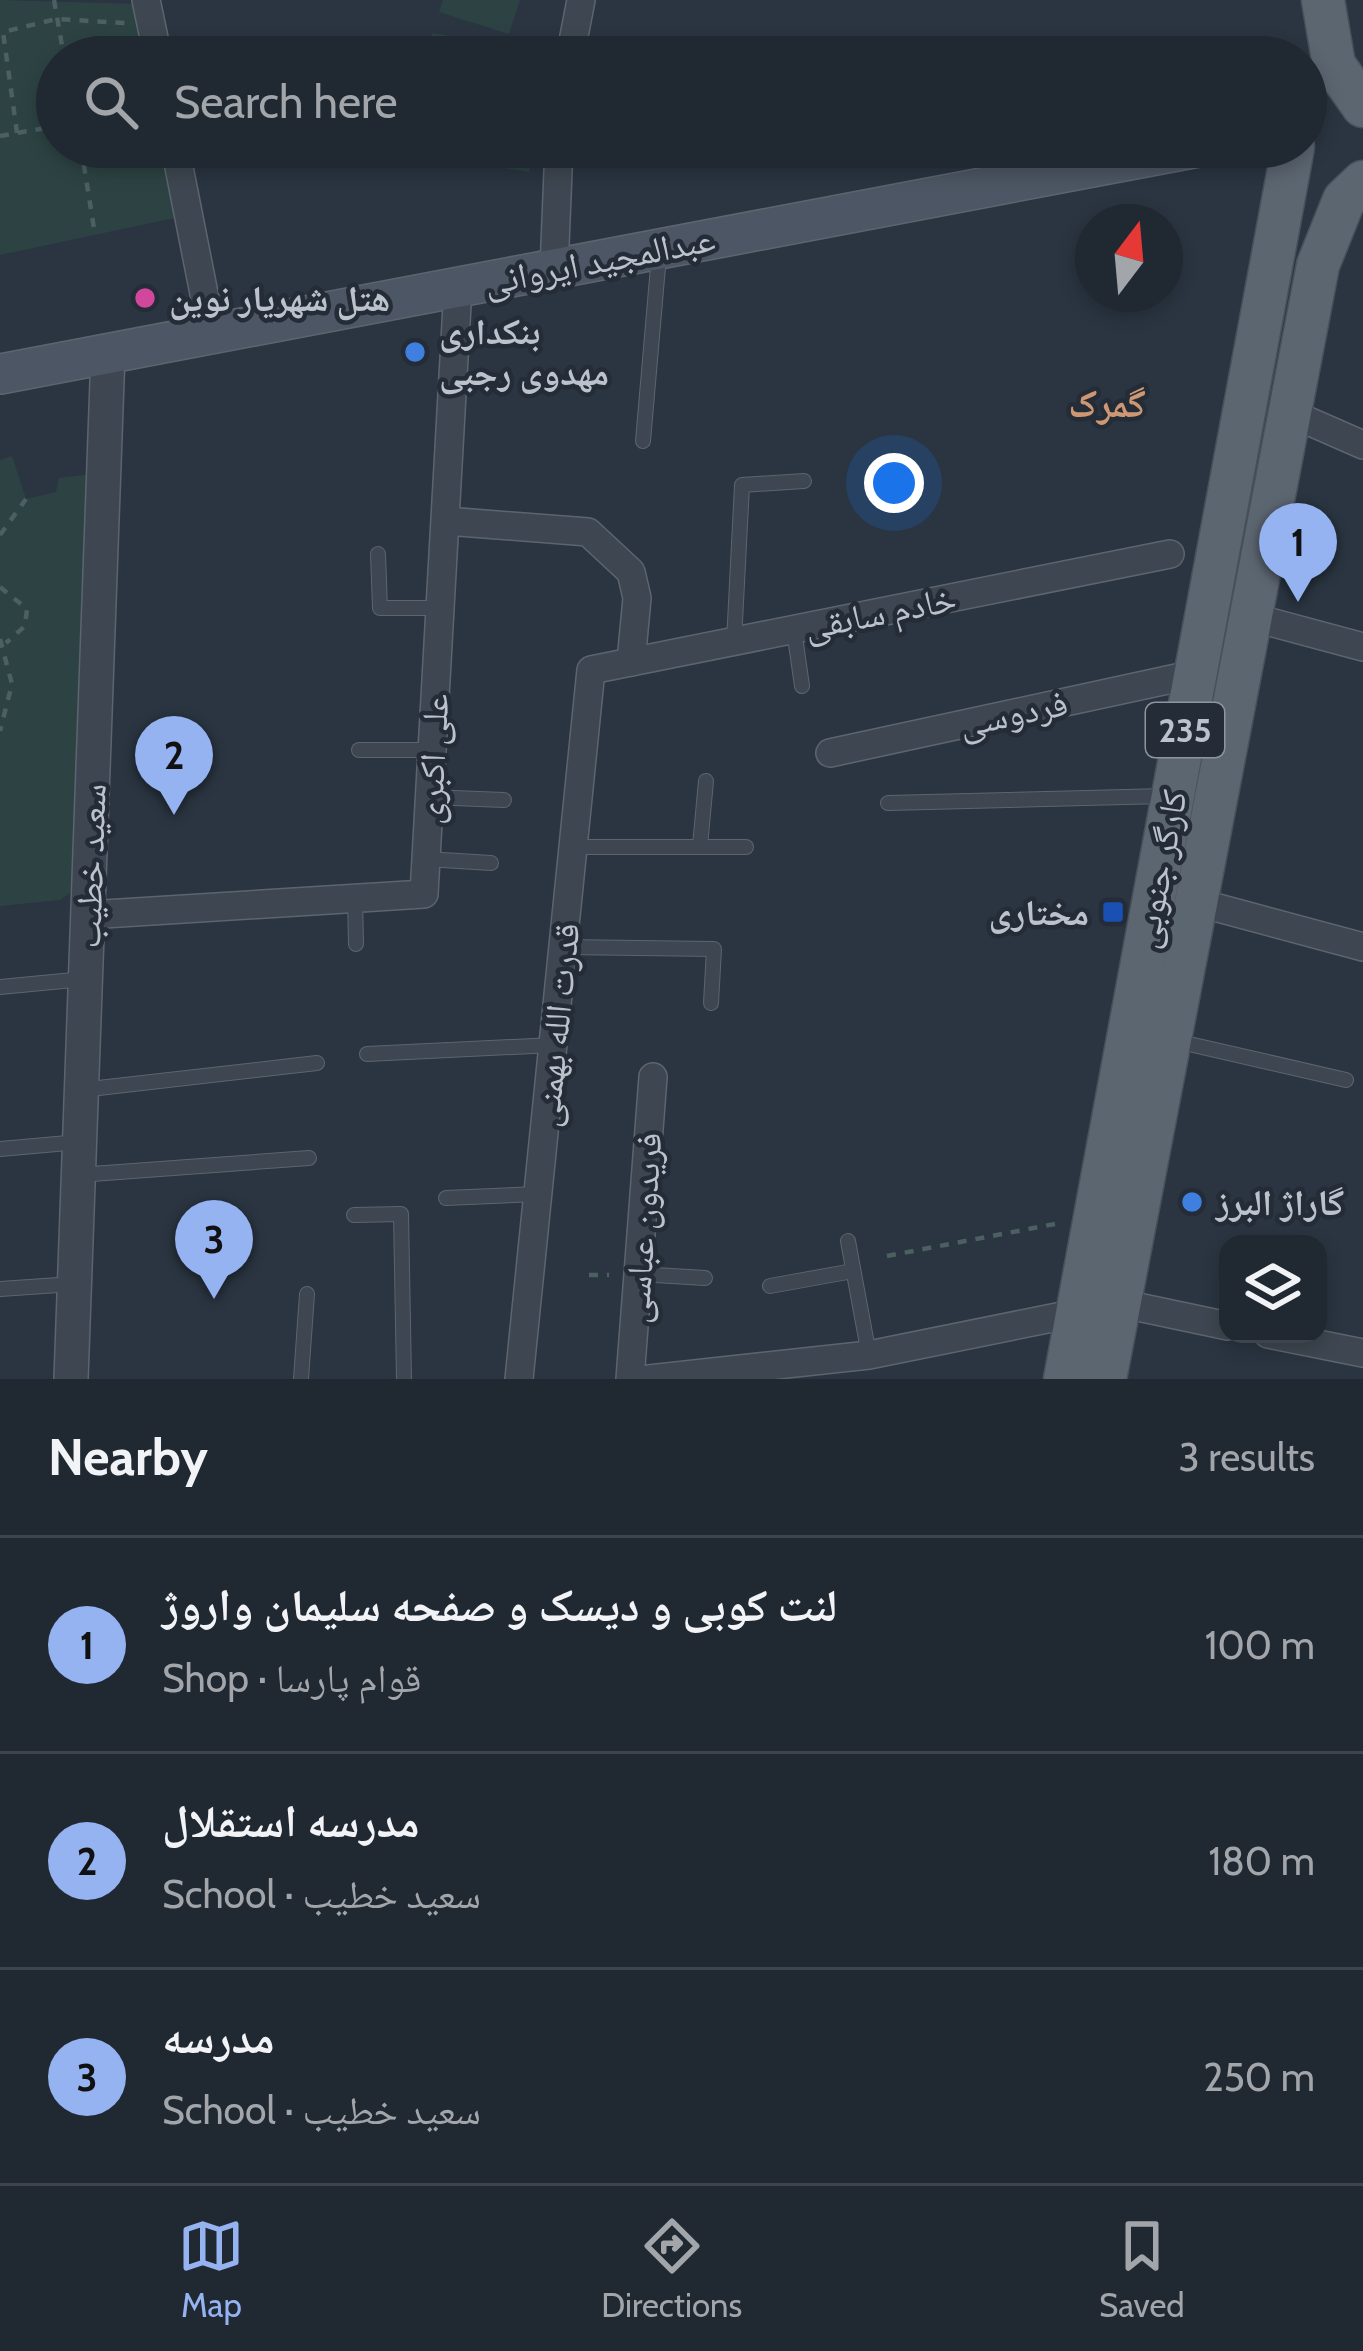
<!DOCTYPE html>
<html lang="en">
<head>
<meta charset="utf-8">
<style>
	:root { --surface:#202831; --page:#283039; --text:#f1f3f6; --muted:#a2a6ab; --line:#3d444d; --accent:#95b2f1 }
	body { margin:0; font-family:Cabin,"Noto Naskh Arabic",sans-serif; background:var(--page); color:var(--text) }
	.controls { position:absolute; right:36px; bottom:36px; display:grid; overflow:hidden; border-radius:24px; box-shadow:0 6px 18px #0003 }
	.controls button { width:108px; height:108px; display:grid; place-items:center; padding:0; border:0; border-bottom:3px solid var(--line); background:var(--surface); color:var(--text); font:60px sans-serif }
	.compass { position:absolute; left:1075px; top:204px; width:108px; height:108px; border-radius:50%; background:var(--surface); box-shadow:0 6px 18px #0003; rotate:16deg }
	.you { position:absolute; left:894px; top:483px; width:42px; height:42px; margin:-30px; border:9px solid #fff; border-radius:50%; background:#1a73e8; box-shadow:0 0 0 18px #1a73e833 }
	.badge { display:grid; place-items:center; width:78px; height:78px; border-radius:50%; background:var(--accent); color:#111; font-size:39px; font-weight:700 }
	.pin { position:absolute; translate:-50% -99px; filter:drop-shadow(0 3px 6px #0008) }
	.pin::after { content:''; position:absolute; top:63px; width:42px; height:36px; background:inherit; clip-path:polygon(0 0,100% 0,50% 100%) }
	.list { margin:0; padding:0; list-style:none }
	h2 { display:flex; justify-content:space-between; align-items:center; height:156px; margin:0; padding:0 48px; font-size:51px }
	h2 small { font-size:39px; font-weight:400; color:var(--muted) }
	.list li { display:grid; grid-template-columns:78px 1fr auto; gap:36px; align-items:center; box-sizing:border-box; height:216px; padding:0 48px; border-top:3px solid var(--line) }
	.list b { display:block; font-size:45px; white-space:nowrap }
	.list p { margin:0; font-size:39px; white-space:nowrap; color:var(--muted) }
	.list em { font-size:39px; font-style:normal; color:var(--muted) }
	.icon { flex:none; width:66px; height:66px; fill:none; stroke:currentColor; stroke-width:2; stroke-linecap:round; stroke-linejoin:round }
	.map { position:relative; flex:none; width:1363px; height:1379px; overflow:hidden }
	.search { position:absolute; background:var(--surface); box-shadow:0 6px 18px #0003; left:36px; right:36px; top:36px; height:132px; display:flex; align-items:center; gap:30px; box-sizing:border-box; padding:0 42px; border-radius:66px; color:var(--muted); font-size:45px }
	.sheet { height:804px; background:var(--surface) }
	nav { display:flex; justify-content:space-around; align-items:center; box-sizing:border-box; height:168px; border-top:3px solid var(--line); background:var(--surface); font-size:33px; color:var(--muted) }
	nav a { display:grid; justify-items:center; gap:6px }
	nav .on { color:var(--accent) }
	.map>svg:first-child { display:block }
	.green { fill:#2d4343 }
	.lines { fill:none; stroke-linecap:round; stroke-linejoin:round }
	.service-casing { stroke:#5c656f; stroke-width:16 }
	.minor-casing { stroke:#5c656f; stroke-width:30 }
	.tertiary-casing { stroke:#5c656f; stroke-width:36 }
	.secondary-casing { stroke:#5c656f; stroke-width:42 }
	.primary-casing { stroke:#48505b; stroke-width:45 }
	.path { stroke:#4c5f61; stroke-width:4.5; stroke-dasharray:9 9; stroke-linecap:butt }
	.service { stroke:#3e4751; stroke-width:14 }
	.minor { stroke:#3e4751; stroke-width:27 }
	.tertiary { stroke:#3e4751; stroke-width:33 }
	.secondary { stroke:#4d5664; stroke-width:39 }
	.primary { stroke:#5c6671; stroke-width:42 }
	.hotel-dot { fill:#d1479c; stroke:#232c37; stroke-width:4.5 }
	.shop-dot { fill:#3f7fe0; stroke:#232c37; stroke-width:4.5 }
	.transit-dot { fill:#1a4fb4; stroke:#232c37; stroke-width:4.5 }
	.labels { text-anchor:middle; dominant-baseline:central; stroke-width:9; stroke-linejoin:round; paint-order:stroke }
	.shield { fill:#232c37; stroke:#8d959f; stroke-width:3 }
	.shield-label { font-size:33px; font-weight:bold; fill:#bbc2cb }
	.street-label { font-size:36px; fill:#bbc2cb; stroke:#232c37 }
	.poi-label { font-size:36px; font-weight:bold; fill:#bbc2cb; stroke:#232c37; text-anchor:start }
	.neighbourhood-label { font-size:39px; font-weight:bold; fill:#cd9774; stroke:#232c37 }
</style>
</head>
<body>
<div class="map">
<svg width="1363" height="1379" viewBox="0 0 1363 1379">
	<rect width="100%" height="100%" fill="#2a3541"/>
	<g class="green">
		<path d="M0 0 139 4 149 57H57V147H166L179 217 0 255Z"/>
		<path d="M443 0H520L509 34 439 12Z"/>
		<path d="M432 33 549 52 548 57H428Z"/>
		<path d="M413 147H533L529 172 412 153Z"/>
		<path d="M12 456 26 499 56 492 59 478 94 474 74 890 60 900 0 906V460Z"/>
	</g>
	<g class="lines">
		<defs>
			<g id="service">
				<path d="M643 441 659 255"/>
				<path d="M378 554 380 608H440"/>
				<path d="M794 630 802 686"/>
				<path d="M734 642 742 485 804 481"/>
				<path d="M359 750H432"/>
				<path d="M429 797 504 800"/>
				<path d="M888 803 1165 796"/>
				<path d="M700 846 706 781"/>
				<path d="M573 847H746"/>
				<path d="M426 859 491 863"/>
				<path d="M355 898 356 944"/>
				<path d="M563 947 714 949 711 1003"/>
				<path d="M0 987 84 979"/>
				<path d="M1176 1041 1346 1080"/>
				<path d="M367 1054 553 1045"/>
				<path d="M81 1090 317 1063"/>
				<path d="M0 1149 79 1142"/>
				<path d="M78 1175 309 1158"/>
				<path d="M446 1198 537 1194"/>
				<path d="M354 1215 401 1214 404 1379"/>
				<path d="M848 1241 869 1355"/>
				<path d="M638 1274 705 1278"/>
				<path d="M770 1286 853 1271"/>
				<path d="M0 1289 73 1284"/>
				<path d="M301 1379 307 1294"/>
			</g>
			<g id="minor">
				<path d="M146 0 158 57"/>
				<path d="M570 57 581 0"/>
				<path d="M175 147 212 334"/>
				<path d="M554 269 559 147"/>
				<path d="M1290 413 1363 445"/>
				<path d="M446 521 588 532 631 572 637 598 631 662"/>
				<path d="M1251 617 1363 647"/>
				<path d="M830 753 1195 674"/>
				<path d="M1196 902 1363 947"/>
				<path d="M88 915 424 894 458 287"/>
				<path d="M1119 1303 1228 1326"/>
				<path d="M1268 1334 1363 1353"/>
				<path d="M519 1379 591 670 1170 554"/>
				<path d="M630 1379 653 1077"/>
				<path d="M649 1379 869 1355 1077 1313"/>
			</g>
			<path id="tertiary" d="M71 1379 108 353"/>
			<path id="secondary" d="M0 374 1198 147"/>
			<g id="primary">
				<path d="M1323 0 1334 65 1363 106"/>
				<path d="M1065 1379 1293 147"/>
				<path d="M1105 1379 1318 265 1344 200 1363 182"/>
			</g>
		</defs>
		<use href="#service" class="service-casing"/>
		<use href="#minor" class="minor-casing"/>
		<use href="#tertiary" class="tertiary-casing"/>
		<use href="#secondary" class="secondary-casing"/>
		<use href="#primary" class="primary-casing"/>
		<g class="path">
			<path d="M54 0 64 57"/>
			<path d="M17 133 3 32 56 19 125 23"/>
			<path d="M0 136 57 126"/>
			<path d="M81 147 95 235"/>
			<path d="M0 535 26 499"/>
			<path d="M0 587 27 609 25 626 6 643"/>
			<path d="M0 639 12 684 0 731"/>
			<path d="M887 1256 1060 1223"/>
			<path d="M589 1275H609"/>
		</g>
		<use href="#service" class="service"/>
		<use href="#minor" class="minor"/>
		<use href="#tertiary" class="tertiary"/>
		<use href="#secondary" class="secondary"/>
		<use href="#primary" class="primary"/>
	</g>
	<circle class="hotel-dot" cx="145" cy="298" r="12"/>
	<g class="shop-dot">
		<circle cx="415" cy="352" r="12"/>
		<circle cx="1192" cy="1202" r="12"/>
	</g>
	<rect class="transit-dot" x="1101" y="900" width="24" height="24" rx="6"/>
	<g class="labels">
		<rect class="shield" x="1146" y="703" width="78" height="54" rx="9"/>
		<g class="shield-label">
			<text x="1185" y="730">235</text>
		</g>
		<g class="street-label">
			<text transform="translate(599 260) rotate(-11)">عبدالمجید ایروانی</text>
			<text transform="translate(880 612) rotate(-11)">خادم سابقی</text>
			<text transform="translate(1013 713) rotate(-12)">فردوسی</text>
			<text transform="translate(432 759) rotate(-87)">علی اکبری</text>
			<text transform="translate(90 866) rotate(-88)">سعید خطیب</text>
			<text transform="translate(1159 869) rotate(-79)">کارگر جنوبی</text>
			<text transform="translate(556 1025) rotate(-84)">قدرت الله بهمنی</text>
			<text transform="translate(642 1228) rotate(-86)">فریدون عباسی</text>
		</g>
		<g class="poi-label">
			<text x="169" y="298">هتل شهریار نوین</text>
			<text x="439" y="331">بنکداری<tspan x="439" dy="41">مهدوی رجبی</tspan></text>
			<text x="1089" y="912" text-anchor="end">مختاری</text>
			<text x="1216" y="1202">گاراژ البرز</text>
		</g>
		<g class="neighbourhood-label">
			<text x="1107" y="403">گمرک</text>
		</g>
	</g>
</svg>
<div class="controls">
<button><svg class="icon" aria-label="layers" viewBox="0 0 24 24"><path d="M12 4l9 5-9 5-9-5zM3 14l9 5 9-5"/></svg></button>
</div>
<svg class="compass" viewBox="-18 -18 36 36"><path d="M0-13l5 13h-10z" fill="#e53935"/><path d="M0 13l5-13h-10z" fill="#a2a6ab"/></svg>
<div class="you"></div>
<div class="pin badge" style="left:1298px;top:602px">1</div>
<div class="pin badge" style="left:174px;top:815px">2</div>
<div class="pin badge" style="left:214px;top:1299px">3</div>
<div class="search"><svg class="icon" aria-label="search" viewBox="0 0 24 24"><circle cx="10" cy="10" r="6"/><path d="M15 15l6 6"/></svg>Search here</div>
</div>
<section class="sheet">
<h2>Nearby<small>3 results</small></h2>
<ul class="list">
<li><span class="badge">1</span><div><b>لنت کوبی و دیسک و صفحه سلیمان واروژ</b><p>Shop · قوام پارسا</p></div><em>100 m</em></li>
<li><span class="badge">2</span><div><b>مدرسه استقلال</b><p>School · سعید خطیب</p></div><em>180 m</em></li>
<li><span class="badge">3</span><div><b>مدرسه</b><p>School · سعید خطیب</p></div><em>250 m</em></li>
</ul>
</section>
<nav>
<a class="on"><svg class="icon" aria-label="map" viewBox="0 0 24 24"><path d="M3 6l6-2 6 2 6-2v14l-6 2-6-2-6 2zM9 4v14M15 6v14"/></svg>Map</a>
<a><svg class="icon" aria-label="directions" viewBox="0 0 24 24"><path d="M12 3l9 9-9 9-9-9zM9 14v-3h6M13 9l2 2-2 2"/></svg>Directions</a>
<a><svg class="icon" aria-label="saved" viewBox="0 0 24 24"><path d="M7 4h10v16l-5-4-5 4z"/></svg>Saved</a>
</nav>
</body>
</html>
